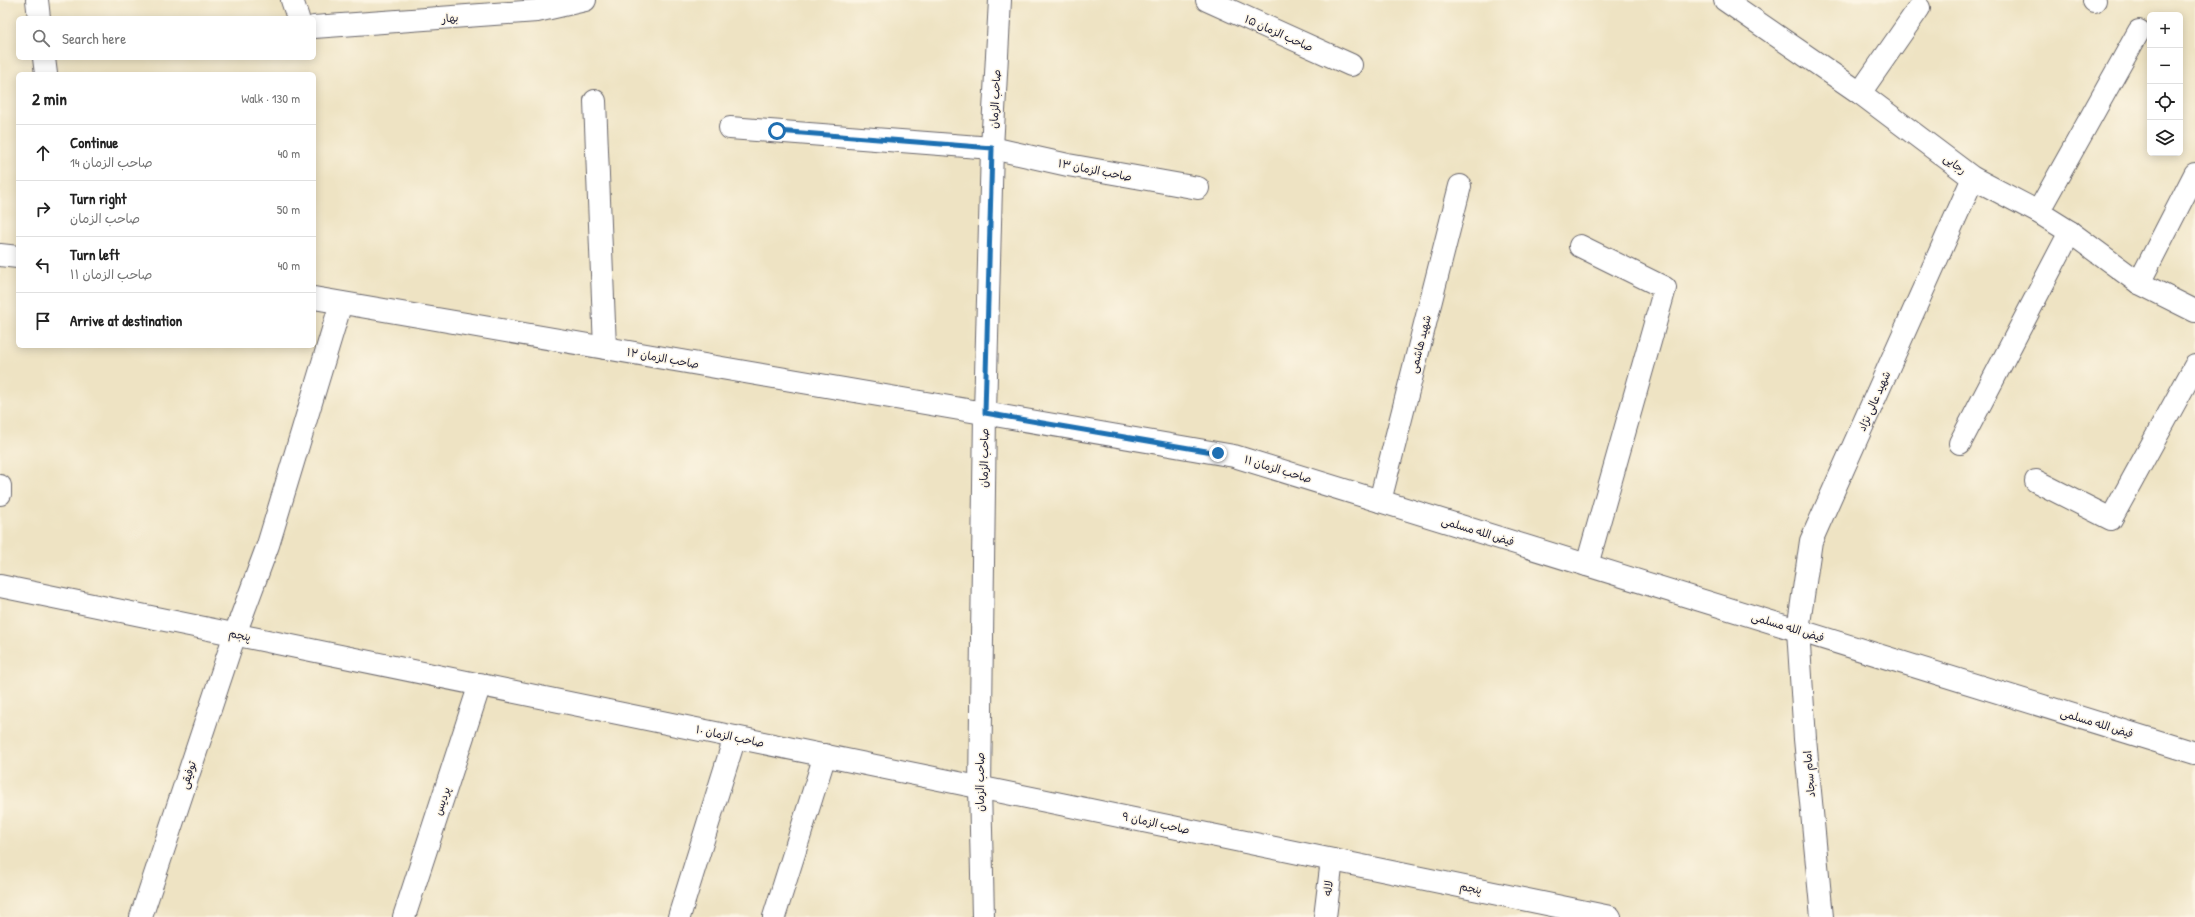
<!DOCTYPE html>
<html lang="en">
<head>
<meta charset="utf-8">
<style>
	:root { --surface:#fff; --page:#f6f6f6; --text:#222; --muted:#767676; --line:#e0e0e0 }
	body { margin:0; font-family:"Patrick Hand","Playpen Sans Arabic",sans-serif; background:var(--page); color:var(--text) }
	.controls { position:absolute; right:12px; top:12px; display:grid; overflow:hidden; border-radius:6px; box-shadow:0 2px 10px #0003 }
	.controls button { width:36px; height:36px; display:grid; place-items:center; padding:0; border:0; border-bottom:1px solid var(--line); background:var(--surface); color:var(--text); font:20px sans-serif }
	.stop { position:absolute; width:12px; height:12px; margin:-9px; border:3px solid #1f6fb2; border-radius:50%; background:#fff }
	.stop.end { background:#1f6fb2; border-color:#fff; box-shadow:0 1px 4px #0008 }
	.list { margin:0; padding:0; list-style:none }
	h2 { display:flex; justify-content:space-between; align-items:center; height:52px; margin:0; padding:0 16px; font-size:17px }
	h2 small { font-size:13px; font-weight:400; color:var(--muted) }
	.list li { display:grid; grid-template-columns:26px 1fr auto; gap:12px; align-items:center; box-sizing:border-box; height:56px; padding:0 16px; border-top:1px solid var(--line) }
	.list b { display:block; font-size:15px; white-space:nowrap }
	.list p { margin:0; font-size:13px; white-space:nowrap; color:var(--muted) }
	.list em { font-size:13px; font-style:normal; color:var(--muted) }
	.icon { flex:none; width:22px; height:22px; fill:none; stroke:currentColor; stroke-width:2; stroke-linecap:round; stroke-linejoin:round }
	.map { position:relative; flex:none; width:2195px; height:917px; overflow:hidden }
	.search { position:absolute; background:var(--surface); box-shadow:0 2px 10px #0003; left:16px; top:16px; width:300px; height:44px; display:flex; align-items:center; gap:10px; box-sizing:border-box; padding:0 14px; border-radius:6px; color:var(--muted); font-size:15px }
	.panel { position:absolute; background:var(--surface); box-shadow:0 2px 10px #0003; left:16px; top:72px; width:300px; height:276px; border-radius:6px }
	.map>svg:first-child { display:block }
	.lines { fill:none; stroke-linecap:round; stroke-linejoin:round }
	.minor-casing { stroke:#69666b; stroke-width:24 }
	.minor { stroke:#fff; stroke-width:22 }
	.route { stroke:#1f6fb2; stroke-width:5 }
	.labels { text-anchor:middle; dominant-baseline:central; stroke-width:3; stroke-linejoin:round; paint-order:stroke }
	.street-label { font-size:11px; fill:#22223b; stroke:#fcf5e5 }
</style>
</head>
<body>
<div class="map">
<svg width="2195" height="917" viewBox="0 0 2195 917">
	<rect width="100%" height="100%" fill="#fcf5e5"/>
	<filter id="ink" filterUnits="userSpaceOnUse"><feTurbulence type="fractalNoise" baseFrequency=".025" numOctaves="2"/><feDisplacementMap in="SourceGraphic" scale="8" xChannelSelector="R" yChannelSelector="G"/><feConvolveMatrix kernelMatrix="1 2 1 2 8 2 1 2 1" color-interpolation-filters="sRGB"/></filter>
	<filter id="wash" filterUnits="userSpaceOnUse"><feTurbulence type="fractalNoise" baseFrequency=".012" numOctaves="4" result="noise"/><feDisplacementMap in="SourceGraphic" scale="16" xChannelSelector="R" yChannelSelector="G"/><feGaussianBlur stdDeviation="0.9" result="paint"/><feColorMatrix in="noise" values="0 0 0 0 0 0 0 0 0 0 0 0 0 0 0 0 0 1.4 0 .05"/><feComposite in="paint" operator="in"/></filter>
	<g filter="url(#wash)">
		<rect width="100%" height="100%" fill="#eee3c3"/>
	</g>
	<g filter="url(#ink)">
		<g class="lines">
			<defs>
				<g id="minor">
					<path d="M37 0 39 18"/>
					<path d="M292 0 298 18"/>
					<path d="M1207 0 1351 65"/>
					<path d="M1725 0 1860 93 1973 178 2038 212 2070 232 2139 283 2195 311"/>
					<path d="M2094 1 2095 0"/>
					<path d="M314 27 537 11 585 0"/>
					<path d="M44 58 46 74"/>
					<path d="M1860 93 1919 8"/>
					<path d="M595 101 605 348"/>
					<path d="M730 128 992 148 1068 165 1198 188"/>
					<path d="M2038 212 2139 31"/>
					<path d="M1580 246 1665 288 1587 565"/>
					<path d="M0 255 18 257"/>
					<path d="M2139 283 2195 174"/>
					<path d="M314 298 1234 456 2195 753"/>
					<path d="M1960 443 2070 232"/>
					<path d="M2036 481 2111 519 2195 366"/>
					<path d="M0 486V494"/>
					<path d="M1380 501 1460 186"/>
					<path d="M0 586 1610 917"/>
					<path d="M141 917 235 634 268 545 341 303"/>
					<path d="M404 917 480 684"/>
					<path d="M679 917 735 737"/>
					<path d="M774 917 825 755"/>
					<path d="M983 917 980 787 985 413 992 148 1000 0"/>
					<path d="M1325 917 1332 860"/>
					<path d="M1822 917 1805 739 1798 630 1811 541 1973 178"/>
				</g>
			</defs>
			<use href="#minor" class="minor-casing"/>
			<use href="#minor" class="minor"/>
		</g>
	</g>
	<g class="lines" filter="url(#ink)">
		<path class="route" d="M777 131 992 148 985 413 1218 453"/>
	</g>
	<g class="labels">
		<g class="street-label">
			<text transform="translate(450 18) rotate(-5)">بهار</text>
			<text transform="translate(1279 33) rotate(24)">صاحب الزمان ۱۵</text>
			<text transform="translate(995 99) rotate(-87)">صاحب الزمان</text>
			<text transform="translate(1955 164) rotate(37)">رجایی</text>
			<text transform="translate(1095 170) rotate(11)">صاحب الزمان ۱۳</text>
			<text transform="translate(1420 344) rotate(-76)">شهید هاشمی</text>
			<text transform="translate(663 358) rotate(10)">صاحب الزمان ۱۲</text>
			<text transform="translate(1874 401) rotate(-66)">شهید عالی نژاد</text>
			<text transform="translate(984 458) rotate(-89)">صاحب الزمان</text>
			<text transform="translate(1278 469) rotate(17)">صاحب الزمان ۱۱</text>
			<text transform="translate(1478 531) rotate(17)">فیض الله مسلمی</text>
			<text transform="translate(1788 627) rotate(17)">فیض الله مسلمی</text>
			<text transform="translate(240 635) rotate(12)">پنجم</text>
			<text transform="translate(2097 723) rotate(17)">فیض الله مسلمی</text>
			<text transform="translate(730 736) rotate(12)">صاحب الزمان ۱۰</text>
			<text transform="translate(1809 774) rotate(-95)">امام سجاد</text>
			<text transform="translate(188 775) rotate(-72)">توفیقی</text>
			<text transform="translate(980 782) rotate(-90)">صاحب الزمان</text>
			<text transform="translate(442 801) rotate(-72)">پردیس</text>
			<text transform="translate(1156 823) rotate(12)">صاحب الزمان ۹</text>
			<text transform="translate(1328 888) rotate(-83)">لاله</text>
			<text transform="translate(1471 888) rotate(12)">پنجم</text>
		</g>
	</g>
</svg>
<div class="controls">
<button>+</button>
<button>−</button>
<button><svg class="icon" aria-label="locate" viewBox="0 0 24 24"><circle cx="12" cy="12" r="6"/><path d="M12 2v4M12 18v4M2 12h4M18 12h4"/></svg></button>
<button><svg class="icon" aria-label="layers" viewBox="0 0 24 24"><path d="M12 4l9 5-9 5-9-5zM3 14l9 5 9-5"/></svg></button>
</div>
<div class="stop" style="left:777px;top:131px"></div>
<div class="stop end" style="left:1218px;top:453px"></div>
<div class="search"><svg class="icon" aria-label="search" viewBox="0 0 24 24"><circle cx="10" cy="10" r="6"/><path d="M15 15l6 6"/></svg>Search here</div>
<section class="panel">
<h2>2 min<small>Walk · 130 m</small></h2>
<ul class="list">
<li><svg class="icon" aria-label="ahead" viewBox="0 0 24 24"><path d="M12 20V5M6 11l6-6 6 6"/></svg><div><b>Continue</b><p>صاحب الزمان 14</p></div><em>40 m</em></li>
<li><svg class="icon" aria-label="right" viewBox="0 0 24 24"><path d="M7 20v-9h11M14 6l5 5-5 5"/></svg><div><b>Turn right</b><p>صاحب الزمان</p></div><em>50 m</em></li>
<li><svg class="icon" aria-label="left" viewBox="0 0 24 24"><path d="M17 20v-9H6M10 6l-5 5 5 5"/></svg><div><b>Turn left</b><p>صاحب الزمان ۱۱</p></div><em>40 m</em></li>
<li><svg class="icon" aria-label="arrive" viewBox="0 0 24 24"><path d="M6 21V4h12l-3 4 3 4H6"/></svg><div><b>Arrive at destination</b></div></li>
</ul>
</section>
</div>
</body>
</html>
